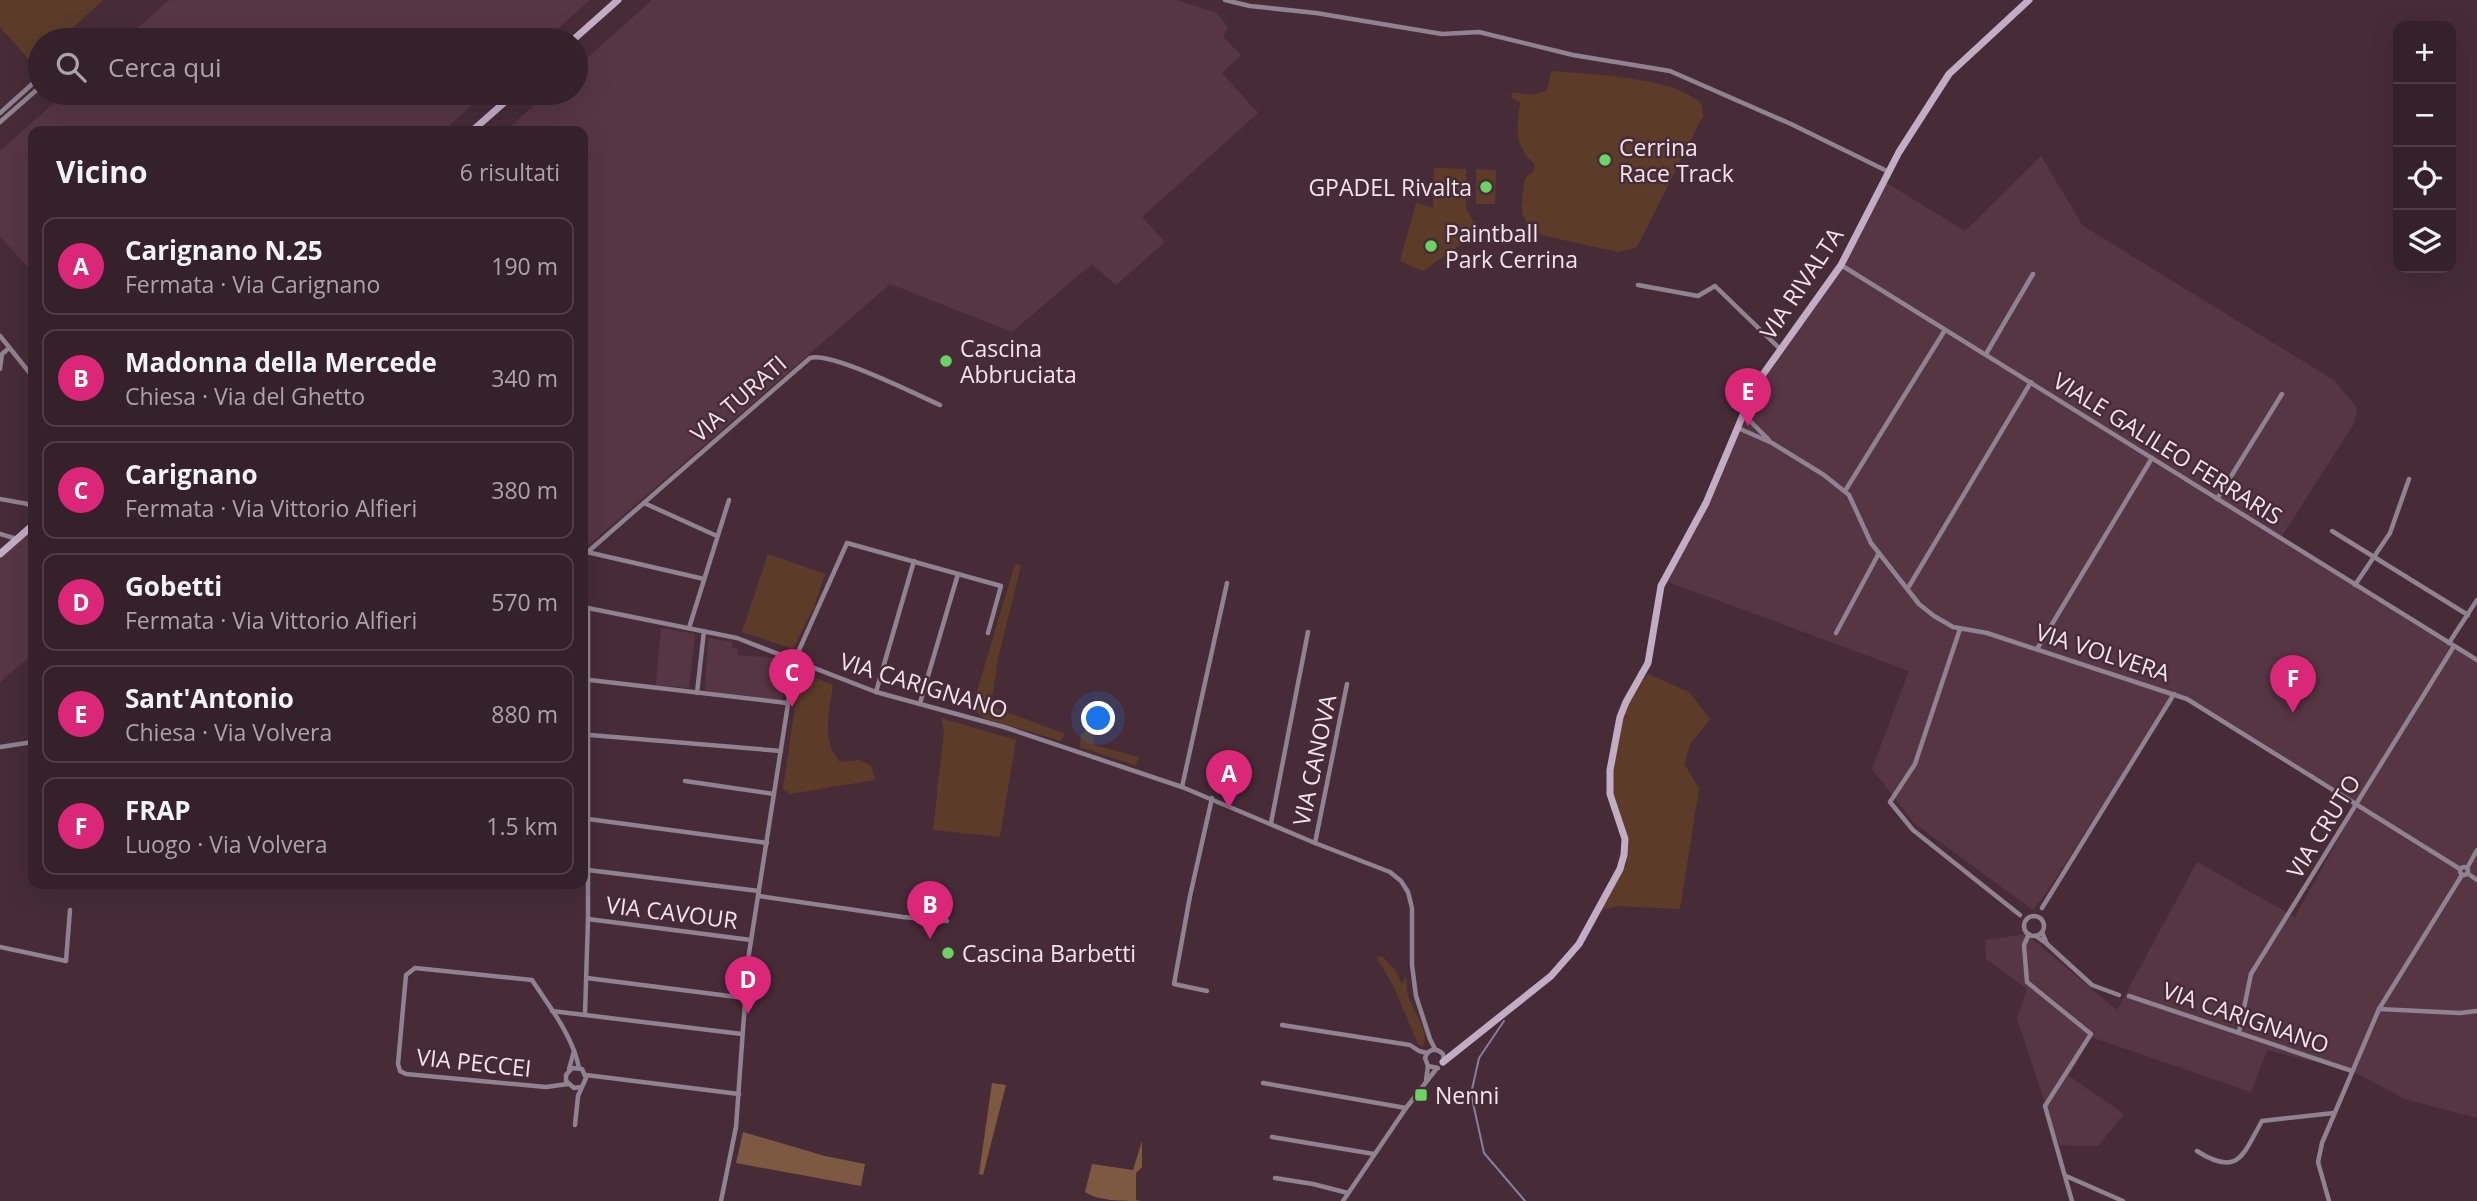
<!DOCTYPE html>
<html lang="it">
<head>
<meta charset="utf-8">
<style>
	:root { --surface:#35212a; --page:#3d2932; --text:#f1f3f6; --muted:#aaa3a8; --line:#4f3e47; --accent:#db2777 }
	body { margin:0; font-family:"Open Sans",sans-serif; background:var(--page); color:var(--text) }
	.controls { position:absolute; right:21px; top:21px; display:grid; overflow:hidden; border-radius:14px; box-shadow:0 7px 28px #0002 }
	.controls button { width:63px; height:63px; display:grid; place-items:center; padding:0; border:0; border-bottom:2px solid var(--line); background:var(--surface); color:var(--text); font:35px sans-serif }
	.you { position:absolute; left:1099px; top:719px; width:24px; height:24px; margin:-18px; border:5px solid #fff; border-radius:50%; background:#1a73e8; box-shadow:0 0 0 10px #1a73e833 }
	.badge { display:grid; place-items:center; width:46px; height:46px; border-radius:50%; background:var(--accent); color:#fff; font-size:23px; font-weight:700 }
	.pin { position:absolute; translate:-50% -58px; filter:drop-shadow(0 2px 4px #0008) }
	.pin::after { content:''; position:absolute; top:37px; width:24px; height:21px; background:inherit; clip-path:polygon(0 0,100% 0,50% 100%) }
	.list { margin:0; padding:0; list-style:none }
	h2 { display:flex; justify-content:space-between; align-items:center; height:91px; margin:0; padding:0 28px; font-size:30px }
	h2 small { font-size:23px; font-weight:400; color:var(--muted) }
	.list li { display:grid; grid-template-columns:46px 1fr auto; gap:21px; align-items:center; box-sizing:border-box; height:98px; margin:0 14px 14px; padding:0 14px; border:2px solid var(--line); border-radius:14px }
	.list b { display:block; font-size:26px; white-space:nowrap }
	.list p { margin:0; font-size:23px; white-space:nowrap; color:var(--muted) }
	.list em { font-size:23px; font-style:normal; color:var(--muted) }
	.icon { flex:none; width:38px; height:38px; fill:none; stroke:currentColor; stroke-width:2; stroke-linecap:round; stroke-linejoin:round }
	.map { position:relative; flex:none; width:2477px; height:1201px; overflow:hidden }
	.search { position:absolute; background:var(--surface); box-shadow:0 7px 28px #0002; left:28px; top:28px; width:560px; height:77px; display:flex; align-items:center; gap:18px; box-sizing:border-box; padding:0 24px; border-radius:38px; color:var(--muted); font-size:26px }
	.panel { position:absolute; background:var(--surface); box-shadow:0 7px 28px #0002; left:28px; top:126px; width:560px; height:763px; border-radius:14px }
	.map>svg:first-child { display:block }
	.built { fill:#573644 }
	.green { fill:#5c3c29 }
	.forest { fill:#7d5942 }
	.lines { fill:none; stroke-linecap:round; stroke-linejoin:round }
	.stream { stroke:#887e9a; stroke-width:2 }
	.street { stroke:#8f8291; stroke-width:4.5 }
	.secondary { stroke:#c2adc4; stroke-width:7 }
	.poi-dot { fill:#6bd363; stroke:#472c38; stroke-width:2.5 }
	.labels { text-anchor:middle; dominant-baseline:central; stroke-width:5; stroke-linejoin:round; paint-order:stroke }
	.poi-label { font-size:23px; fill:#f5e3ea; stroke:#472c38; text-anchor:start }
	.street-label { font-size:23px; fill:#f5e3ea; stroke:#472c38 }
</style>
</head>
<body>
<div class="map">
<svg width="2477" height="1201" viewBox="0 0 2477 1201">
	<rect width="100%" height="100%" fill="#472c38"/>
	<g class="built">
		<path d="M169 0H590L545 40H124Z"/>
		<path d="M652 0H1176L1217 13 1228 28 1223 37 1241 55 1222 73 1258 113 1142 217 1165 242 1116 285 1092 264 1012 332 890 284 583 550V131H505L548 93H576V68Z"/>
		<path d="M65 93H486L443 131H33V273L0 236V151Z"/>
		<path d="M2041 156 2083 226 2335 381 2357 408 2355 422 2280 539 2477 659V1118L2405 1099 2352 1071 2267 1050 2251 1092 2091 1037 2069 1076 2124 1114 2098 1146 2059 1145 2017 1018 2027 989 1986 959 1985 940 2026 934 2117 1010 2197 862 2295 917 2357 805 2174 694 2047 892 2033 910 1914 823 1872 769 1909 671 1668 582 1767 367 1841 265 1885 182 1965 231Z"/>
		<path d="M33 525V654L0 682V554Z"/>
		<path d="M661 628 695 634 689 688 656 685Z"/>
		<path d="M708 638 732 642V648L738 649V655L780 659 775 688 784 689 782 700 705 691Z"/>
	</g>
	<g class="green">
		<path d="M0 0H103L59 40H40V57L33 64 0 27Z"/>
		<path d="M1551 71C1588 74 1670 77 1698 101 1703 105 1702 110 1703 116L1637 247 1618 252 1541 235C1515 219 1522 204 1525 178L1534 171 1535 165C1513 143 1517 131 1520 102L1511 98 1512 92 1531 95 1547 91Z"/>
		<path d="M1434 168 1466 169V209L1479 231 1423 271 1400 261 1416 203 1433 208Z"/>
		<path d="M1476 169 1496 170 1495 204H1476Z"/>
		<path d="M768 554 825 574 814 607 793 649 742 632Z"/>
		<path d="M1015 564 1021 565 998 658 991 706 1065 734 1061 741 984 718 972 708Z"/>
		<path d="M800 672 833 685C829 711 821 742 840 762L860 760 871 766 875 780 790 794 783 789Z"/>
		<path d="M1648 674 1689 692 1710 719 1690 744 1684 764 1699 789 1680 909 1617 906 1598 911 1626 865 1629 843 1612 788 1613 768 1620 726 1631 696Z"/>
		<path d="M941 718 1016 740 1000 837 933 830 944 730Z"/>
		<path d="M1090 727 1094 737 1093 745 1139 757 1135 765 1080 747 1081 734Z"/>
		<path d="M1382 956 1395 970 1402 984 1406 975C1407 980 1406 987 1407 992 1411 1008 1430 1031 1423 1046L1418 1044 1393 985 1376 957Z"/>
	</g>
	<g class="forest">
		<path d="M992 1083 1006 1085 983 1175 979 1174Z"/>
		<path d="M743 1132 825 1156 865 1164 861 1186 736 1163Z"/>
		<path d="M1142 1141V1167L1136 1173V1200L1141 1201C1123 1201 1098 1201 1085 1192L1092 1164 1133 1170Z"/>
	</g>
	<g class="lines">
		<path class="stream" d="M1504 1021 1479 1058 1471 1094 1484 1153 1525 1201"/>
		<g class="street">
			<path d="M1225 0 1250 6 1316 13 1442 34 1479 32 1573 55 1670 71 1791 124 1889 172"/>
			<path d="M82 40 89 34"/>
			<path d="M0 113 40 77"/>
			<path d="M0 122 40 87"/>
			<path d="M1841 265 2477 660"/>
			<path d="M1638 285 1698 296 1715 286 1780 349"/>
			<path d="M0 336 33 377"/>
			<path d="M1986 354 2033 274"/>
			<path d="M0 369 2 354 9 348"/>
			<path d="M1744 415 1769 440"/>
			<path d="M1738 428 1772 443 1824 475 1849 495 1871 543 1919 604 1934 616 1953 627 1987 633 2187 699 2460 869"/>
			<path d="M1845 491 1945 330"/>
			<path d="M0 499 28 504 33 510"/>
			<path d="M2217 499 2282 394"/>
			<path d="M644 503 717 536"/>
			<path d="M2332 531 2468 615"/>
			<path d="M0 534 17 539"/>
			<path d="M587 552 704 579"/>
			<path d="M583 556 810 358C830 351 917 395 940 405"/>
			<path d="M2355 585 2390 533 2409 479"/>
			<path d="M1908 588 2031 382"/>
			<path d="M583 607 737 638 876 692 1004 727 1182 787 1315 843 1390 872 1401 881 1408 892 1412 908V965L1416 996 1430 1039 1435 1049"/>
			<path d="M689 628 729 500"/>
			<path d="M1960 629 1915 764 1890 802 1913 830 2020 915"/>
			<path d="M1836 633 1879 553"/>
			<path d="M2449 643 2477 600"/>
			<path d="M2037 649 2152 458"/>
			<path d="M590 680 787 703"/>
			<path d="M876 692 914 561"/>
			<path d="M697 693 704 631"/>
			<path d="M920 703 958 574"/>
			<path d="M590 735 781 751"/>
			<path d="M0 747 33 742"/>
			<path d="M685 781 774 794"/>
			<path d="M1182 787 1227 583"/>
			<path d="M588 819 767 843"/>
			<path d="M1271 823 1308 632"/>
			<path d="M1315 843 1347 684"/>
			<circle cx="2464" cy="871" r="4"/>
			<path d="M2467 868 2477 850"/>
			<path d="M588 870 759 891"/>
			<path d="M2467 873 2477 880"/>
			<path d="M759 896 903 917 947 921"/>
			<path d="M2042 908 2174 694"/>
			<circle cx="2034" cy="926" r="10"/>
			<path d="M588 919 751 940"/>
			<path d="M2029 934 2024 945 2027 982 2091 1034 2045 1106 2072 1201"/>
			<path d="M2036 936 2047 944 2042 932"/>
			<path d="M2047 944 2092 985 2119 995"/>
			<path d="M0 947 66 961 70 910"/>
			<path d="M587 978 745 998"/>
			<path d="M1207 991 1174 984 1190 896 1212 798"/>
			<path d="M2129 996 2352 1071"/>
			<path d="M2379 1009 2460 1013 2477 1011"/>
			<path d="M552 1011 742 1034"/>
			<path d="M585 1014 588 919V609"/>
			<path d="M1282 1025 1410 1045 1419 1051 1427 1053"/>
			<path d="M2239 1032 2251 974 2454 646"/>
			<path d="M1428 1066 1438 1068"/>
			<path d="M569 1069 574 1051"/>
			<path d="M586 1075 739 1094"/>
			<path d="M1426 1080 1428 1066 1425 1058C1428 1049 1436 1047 1443 1054L1444 1061"/>
			<path d="M1263 1083 1406 1108"/>
			<path d="M568 1084 546 1087 406 1074 400 1071 398 1064 406 975 415 968 532 980C549 1006 573 1036 579 1068"/>
			<path d="M575 1125 578 1096 586 1078 582 1069 572 1068 566 1075V1081L574 1088 581 1087"/>
			<path d="M1272 1137 1374 1154"/>
			<path d="M2197 1151C2239 1178 2243 1154 2262 1121L2334 1113"/>
			<path d="M2066 1176 2123 1201"/>
			<path d="M1275 1178 1313 1184 1348 1193"/>
			<path d="M721 1201 736 1127 748 960 795 659 847 543 1001 586 988 633"/>
			<path d="M1343 1201 1406 1108 1437 1068"/>
			<path d="M2329 1201 2318 1162 2322 1143 2379 1009 2462 875"/>
		</g>
		<g class="secondary">
			<path d="M573 40 618 0"/>
			<path d="M472 131 515 93"/>
			<path d="M0 554 33 525"/>
			<path d="M1443 1062 1551 976 1579 944 1620 869 1624 855 1625 839 1610 794V770L1620 717 1626 702 1648 663 1661 586 1706 503 1756 384 1841 265 1899 152 1949 74 2029 0"/>
		</g>
	</g>
	<g class="poi-dot">
		<circle cx="1605" cy="160" r="7"/>
		<circle cx="1486" cy="187" r="7"/>
		<circle cx="1431" cy="246" r="7"/>
		<circle cx="946" cy="361" r="7"/>
		<circle cx="948" cy="953" r="7"/>
		<rect x="1414" y="1088" width="14" height="14" rx="3.5"/>
	</g>
	<g class="labels">
		<g class="poi-label">
			<text x="1619" y="147">Cerrina<tspan x="1619" dy="26">Race Track</tspan></text>
			<text x="1472" y="187" text-anchor="end">GPADEL Rivalta</text>
			<text x="1445" y="233">Paintball<tspan x="1445" dy="26">Park Cerrina</tspan></text>
			<text x="960" y="348">Cascina<tspan x="960" dy="26">Abbruciata</tspan></text>
			<text x="962" y="953">Cascina Barbetti</text>
			<text x="1435" y="1095">Nenni</text>
		</g>
		<g class="street-label">
			<text transform="translate(1801 283) rotate(-56)">VIA RIVALTA</text>
			<text transform="translate(738 398) rotate(-41)">VIA TURATI</text>
			<text transform="translate(2168 448) rotate(32)">VIALE GALILEO FERRARIS</text>
			<text transform="translate(2103 652) rotate(18)">VIA VOLVERA</text>
			<text transform="translate(924 685) rotate(17)">VIA CARIGNANO</text>
			<text transform="translate(1314 760) rotate(-78)">VIA CANOVA</text>
			<text transform="translate(2323 826) rotate(-58)">VIA CRUTO</text>
			<text transform="translate(672 912) rotate(7)">VIA CAVOUR</text>
			<text transform="translate(2246 1017) rotate(19)">VIA CARIGNANO</text>
			<text transform="translate(474 1062) rotate(6)">VIA PECCEI</text>
		</g>
	</g>
</svg>
<div class="controls">
<button>+</button>
<button>−</button>
<button><svg class="icon" aria-label="locate" viewBox="0 0 24 24"><circle cx="12" cy="12" r="6"/><path d="M12 2v4M12 18v4M2 12h4M18 12h4"/></svg></button>
<button><svg class="icon" aria-label="layers" viewBox="0 0 24 24"><path d="M12 4l9 5-9 5-9-5zM3 14l9 5 9-5"/></svg></button>
</div>
<div class="you"></div>
<div class="pin badge" style="left:1229px;top:808px">A</div>
<div class="pin badge" style="left:930px;top:939px">B</div>
<div class="pin badge" style="left:792px;top:707px">C</div>
<div class="pin badge" style="left:748px;top:1014px">D</div>
<div class="pin badge" style="left:1748px;top:426px">E</div>
<div class="pin badge" style="left:2293px;top:713px">F</div>
<div class="search"><svg class="icon" aria-label="search" viewBox="0 0 24 24"><circle cx="10" cy="10" r="6"/><path d="M15 15l6 6"/></svg>Cerca qui</div>
<section class="panel">
<h2>Vicino<small>6 risultati</small></h2>
<ul class="list">
<li><span class="badge">A</span><div><b>Carignano N.25</b><p>Fermata · Via Carignano</p></div><em>190 m</em></li>
<li><span class="badge">B</span><div><b>Madonna della Mercede</b><p>Chiesa · Via del Ghetto</p></div><em>340 m</em></li>
<li><span class="badge">C</span><div><b>Carignano</b><p>Fermata · Via Vittorio Alfieri</p></div><em>380 m</em></li>
<li><span class="badge">D</span><div><b>Gobetti</b><p>Fermata · Via Vittorio Alfieri</p></div><em>570 m</em></li>
<li><span class="badge">E</span><div><b>Sant'Antonio</b><p>Chiesa · Via Volvera</p></div><em>880 m</em></li>
<li><span class="badge">F</span><div><b>FRAP</b><p>Luogo · Via Volvera</p></div><em>1.5 km</em></li>
</ul>
</section>
</div>
</body>
</html>
